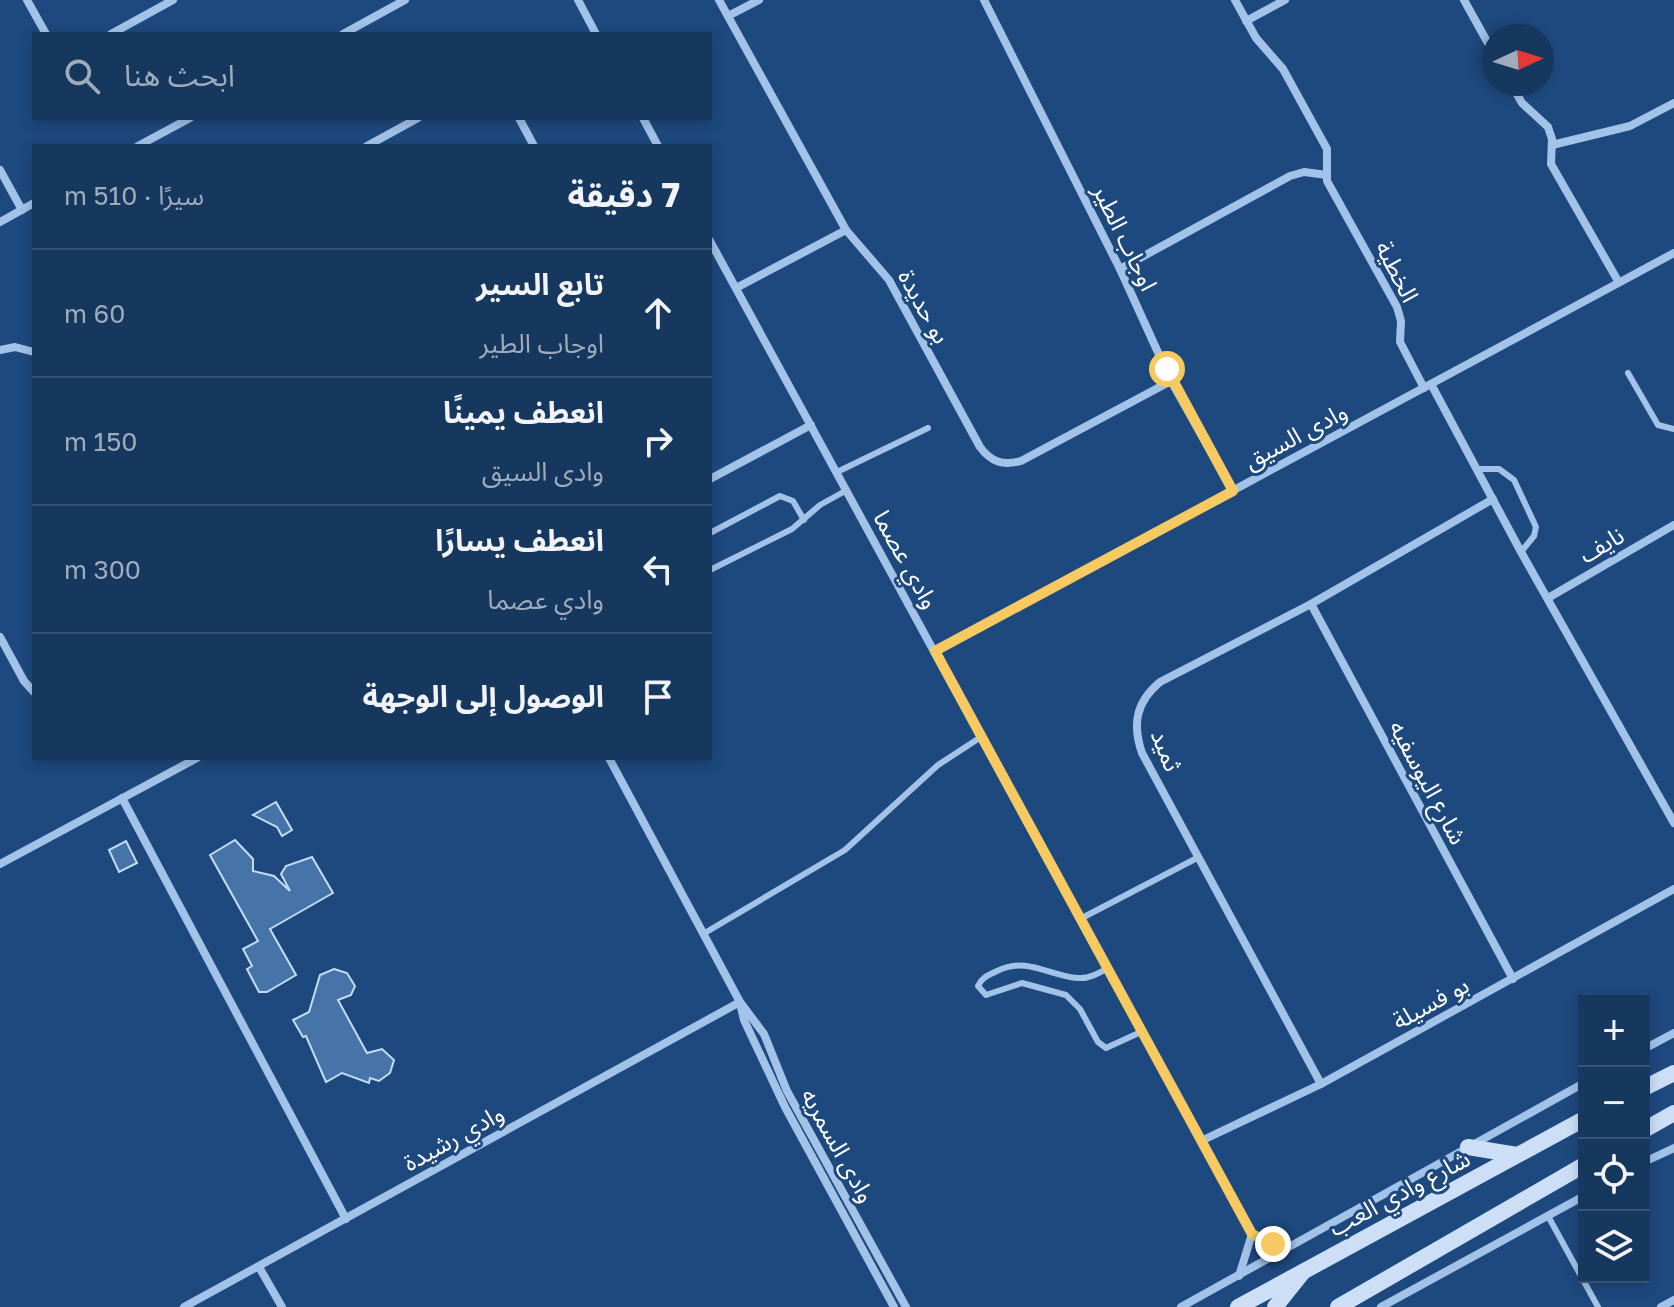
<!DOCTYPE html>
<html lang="ar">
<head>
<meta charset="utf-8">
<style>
	:root { --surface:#16375e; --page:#234267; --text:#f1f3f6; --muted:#9eacbc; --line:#355173 }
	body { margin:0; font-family:"Golos Text","Noto Sans Arabic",sans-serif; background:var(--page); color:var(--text); direction:rtl }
	.controls { position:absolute; right:24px; bottom:24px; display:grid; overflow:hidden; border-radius:0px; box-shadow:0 4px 12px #0003 }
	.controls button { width:72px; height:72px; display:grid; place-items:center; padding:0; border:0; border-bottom:2px solid var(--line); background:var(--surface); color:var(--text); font:40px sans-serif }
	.compass { position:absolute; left:1482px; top:24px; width:72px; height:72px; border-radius:50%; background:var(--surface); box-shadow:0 4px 12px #0003; rotate:86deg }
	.stop { position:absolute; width:24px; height:24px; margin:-18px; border:6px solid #f7ca61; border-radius:50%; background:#fff }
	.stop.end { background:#f7ca61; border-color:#fff; box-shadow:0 2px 8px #0008 }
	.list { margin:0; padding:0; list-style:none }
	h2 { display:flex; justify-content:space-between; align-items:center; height:104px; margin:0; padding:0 32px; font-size:34px }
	h2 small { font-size:26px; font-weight:400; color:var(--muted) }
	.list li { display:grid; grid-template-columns:52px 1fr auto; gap:24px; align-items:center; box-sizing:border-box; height:128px; padding:0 32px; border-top:2px solid var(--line) }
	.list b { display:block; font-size:30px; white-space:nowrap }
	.list p { margin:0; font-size:26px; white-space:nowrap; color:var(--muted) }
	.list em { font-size:26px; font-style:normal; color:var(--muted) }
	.icon { flex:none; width:44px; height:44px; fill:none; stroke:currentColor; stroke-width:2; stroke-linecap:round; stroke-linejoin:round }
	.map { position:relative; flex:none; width:1674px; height:1307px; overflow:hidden; direction:ltr }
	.search { position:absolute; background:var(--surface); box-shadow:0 4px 12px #0003; left:32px; top:32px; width:680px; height:88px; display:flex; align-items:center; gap:20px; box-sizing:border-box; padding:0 28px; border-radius:0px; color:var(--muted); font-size:30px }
	.panel { position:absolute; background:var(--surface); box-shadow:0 4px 12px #0003; left:32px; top:144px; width:680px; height:616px; border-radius:0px; direction:rtl }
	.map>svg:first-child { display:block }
	.building { fill:#4673a8; stroke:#c5dcf6; stroke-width:2 }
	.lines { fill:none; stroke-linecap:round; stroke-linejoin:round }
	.lane { stroke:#a2c2e8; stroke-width:6 }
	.street { stroke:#a2c2e8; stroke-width:8 }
	.secondary { stroke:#ccdff6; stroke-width:16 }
	.route { stroke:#f7ca61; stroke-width:10 }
	.labels { text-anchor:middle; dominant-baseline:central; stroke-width:6; stroke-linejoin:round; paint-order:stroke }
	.street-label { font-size:24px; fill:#fff; stroke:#1e497e }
</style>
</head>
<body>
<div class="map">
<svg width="1674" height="1307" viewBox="0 0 1674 1307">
	<rect width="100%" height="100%" fill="#1e497e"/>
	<g class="building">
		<path d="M276 802 292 830 282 836 277 827 253 815Z"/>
		<path d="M235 840 253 859V871L274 876 290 891 281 874 286 866 312 857 333 893 270 929 296 975 267 992H259L247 969 252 966 243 949 258 941 210 855Z"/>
		<path d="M126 841 137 863 119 872 109 850Z"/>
		<path d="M334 969 347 973 355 986 351 995 338 1000 367 1053 382 1049 394 1060 390 1073 379 1081 370 1078 369 1083 342 1073 326 1082 306 1036 303 1037 293 1020 309 1012 320 975Z"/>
	</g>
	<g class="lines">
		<g class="lane">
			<path d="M1628 373 1658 425 1674 429"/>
			<path d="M1477 469H1499L1514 480 1536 527 1534 536 1521 552"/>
			<path d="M837 472 928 428"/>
			<path d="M710 533 780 496 793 501 804 520"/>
			<path d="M710 570 792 529 820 505 847 490"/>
			<path d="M1080 919 1197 858"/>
			<path d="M703 934 845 850 938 765 981 737"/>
			<path d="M1108 968C1099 973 1089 979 1078 978 1049 976 1027 956 997 971 989 975 982 977 978 986L986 995 1022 983 1066 995 1080 1009 1098 1042 1106 1048 1143 1031"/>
			<path d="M1548 1216 1598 1307"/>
		</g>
		<g class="street">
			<path d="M27 0 46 34"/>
			<path d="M578 0 596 34"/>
			<path d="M719 0 846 230 889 280 980 447C991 462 1003 466 1021 461L1171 381"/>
			<path d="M984 0 1120 269 1171 381 1233 491"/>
			<path d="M1235 0 1256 38 1283 69 1327 149V181L1397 307 1401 321 1400 342 1424 388"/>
			<path d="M1464 0 1494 54"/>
			<path d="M728 16 759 0"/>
			<path d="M1246 21 1285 0"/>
			<path d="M111 34 173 0"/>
			<path d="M343 34 405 0"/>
			<path d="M1511 84 1522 103 1548 127 1552 139 1551 164 1618 281"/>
			<path d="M519 118 534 146"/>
			<path d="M643 118 658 146"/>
			<path d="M1552 145 1630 126 1674 103"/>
			<path d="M138 146 190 118"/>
			<path d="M367 146 418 118"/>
			<path d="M0 170 22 210"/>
			<path d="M0 222 34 203"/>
			<path d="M710 241 1252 1234 1286 1250"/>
			<path d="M1120 269 1290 176 1304 172 1327 175"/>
			<path d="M736 288 846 230"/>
			<path d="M0 350 15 347 34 352"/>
			<path d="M1431 384 1521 552 1674 823"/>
			<path d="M710 479 811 425"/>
			<path d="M1548 598 1674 525"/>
			<path d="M1311 604 1513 979"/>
			<path d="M0 637 24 681 34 692"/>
			<path d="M935 651 1674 253"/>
			<path d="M609 758 740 1002 764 1034 787 1091 906 1307"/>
			<path d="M122 798 346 1219"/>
			<path d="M0 864 197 758"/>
			<path d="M740 1003 744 1020 785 1107 894 1307"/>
			<path d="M1644 1049 1674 1033"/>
			<path d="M1321 1084 1142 753C1132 724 1136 702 1160 682L1311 604 1493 499"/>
			<path d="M1201 1141 1321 1084 1674 889"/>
			<path d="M1644 1162 1674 1148"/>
			<path d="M259 1267 282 1307"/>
			<path d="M1239 1276 1252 1234"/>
			<path d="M184 1307 740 1002"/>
			<path d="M1181 1307 1584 1083"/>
			<path d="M1381 1307 1584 1196"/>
			<path d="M1661 1307 1674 1300"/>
		</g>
		<g class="secondary">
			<path d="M1644 1088 1674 1073"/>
			<path d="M1644 1130 1674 1113"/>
			<path d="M1468 1147 1517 1155"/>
			<path d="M1238 1307 1584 1119"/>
			<path d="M1275 1307 1303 1272"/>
			<path d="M1338 1307 1584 1165"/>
		</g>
	</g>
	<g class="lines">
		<path class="route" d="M1167 369 1233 491 935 651 1252 1234 1273 1244"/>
	</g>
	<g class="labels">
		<g class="street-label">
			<text transform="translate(1126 237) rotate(64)">اوجاب الطير</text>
			<text transform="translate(1398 271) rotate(63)">الخطية</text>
			<text transform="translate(925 306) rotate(61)">بو حديدة</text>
			<text transform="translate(1295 435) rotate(-28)">وادى السيق</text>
			<text transform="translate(1601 544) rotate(-30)">نايف</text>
			<text transform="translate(907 559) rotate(61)">وادي عصما</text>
			<text transform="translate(1167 750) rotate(68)">ثميد</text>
			<text transform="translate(1429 782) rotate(62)">شارع اليوسفيه</text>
			<text transform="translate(1430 1002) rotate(-29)">بو فسيلة</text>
			<text transform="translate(453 1137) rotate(-29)">وادي رشيدة</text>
			<text transform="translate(839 1145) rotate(61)">وادى السمريه</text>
			<text transform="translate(1399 1192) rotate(-28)">شارع وادي العب</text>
		</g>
	</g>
</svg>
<div class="controls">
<button>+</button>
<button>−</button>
<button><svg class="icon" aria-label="locate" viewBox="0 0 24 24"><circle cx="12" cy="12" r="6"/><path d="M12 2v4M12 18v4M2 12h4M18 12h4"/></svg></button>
<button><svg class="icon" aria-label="layers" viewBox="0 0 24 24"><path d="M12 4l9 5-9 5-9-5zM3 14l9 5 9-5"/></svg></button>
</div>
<svg class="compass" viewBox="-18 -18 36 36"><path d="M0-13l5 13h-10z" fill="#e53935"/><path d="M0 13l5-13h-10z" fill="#9eacbc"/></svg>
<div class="stop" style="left:1167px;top:369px"></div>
<div class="stop end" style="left:1273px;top:1244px"></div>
<div class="search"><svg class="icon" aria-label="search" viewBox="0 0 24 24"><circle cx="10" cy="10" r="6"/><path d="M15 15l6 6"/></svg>ابحث هنا</div>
<section class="panel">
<h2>7 دقيقة<small>سيرًا · 510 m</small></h2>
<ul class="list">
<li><svg class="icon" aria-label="ahead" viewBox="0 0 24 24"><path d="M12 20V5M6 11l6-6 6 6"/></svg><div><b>تابع السير</b><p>اوجاب الطير</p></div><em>60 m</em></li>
<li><svg class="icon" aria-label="right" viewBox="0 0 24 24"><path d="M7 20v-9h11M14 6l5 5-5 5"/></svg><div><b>انعطف يمينًا</b><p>وادى السيق</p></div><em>150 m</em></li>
<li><svg class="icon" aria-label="left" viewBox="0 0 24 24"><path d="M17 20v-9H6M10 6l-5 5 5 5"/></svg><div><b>انعطف يسارًا</b><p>وادي عصما</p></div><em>300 m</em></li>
<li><svg class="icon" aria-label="arrive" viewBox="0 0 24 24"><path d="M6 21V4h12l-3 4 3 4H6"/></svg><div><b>الوصول إلى الوجهة</b></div></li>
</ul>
</section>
</div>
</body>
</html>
